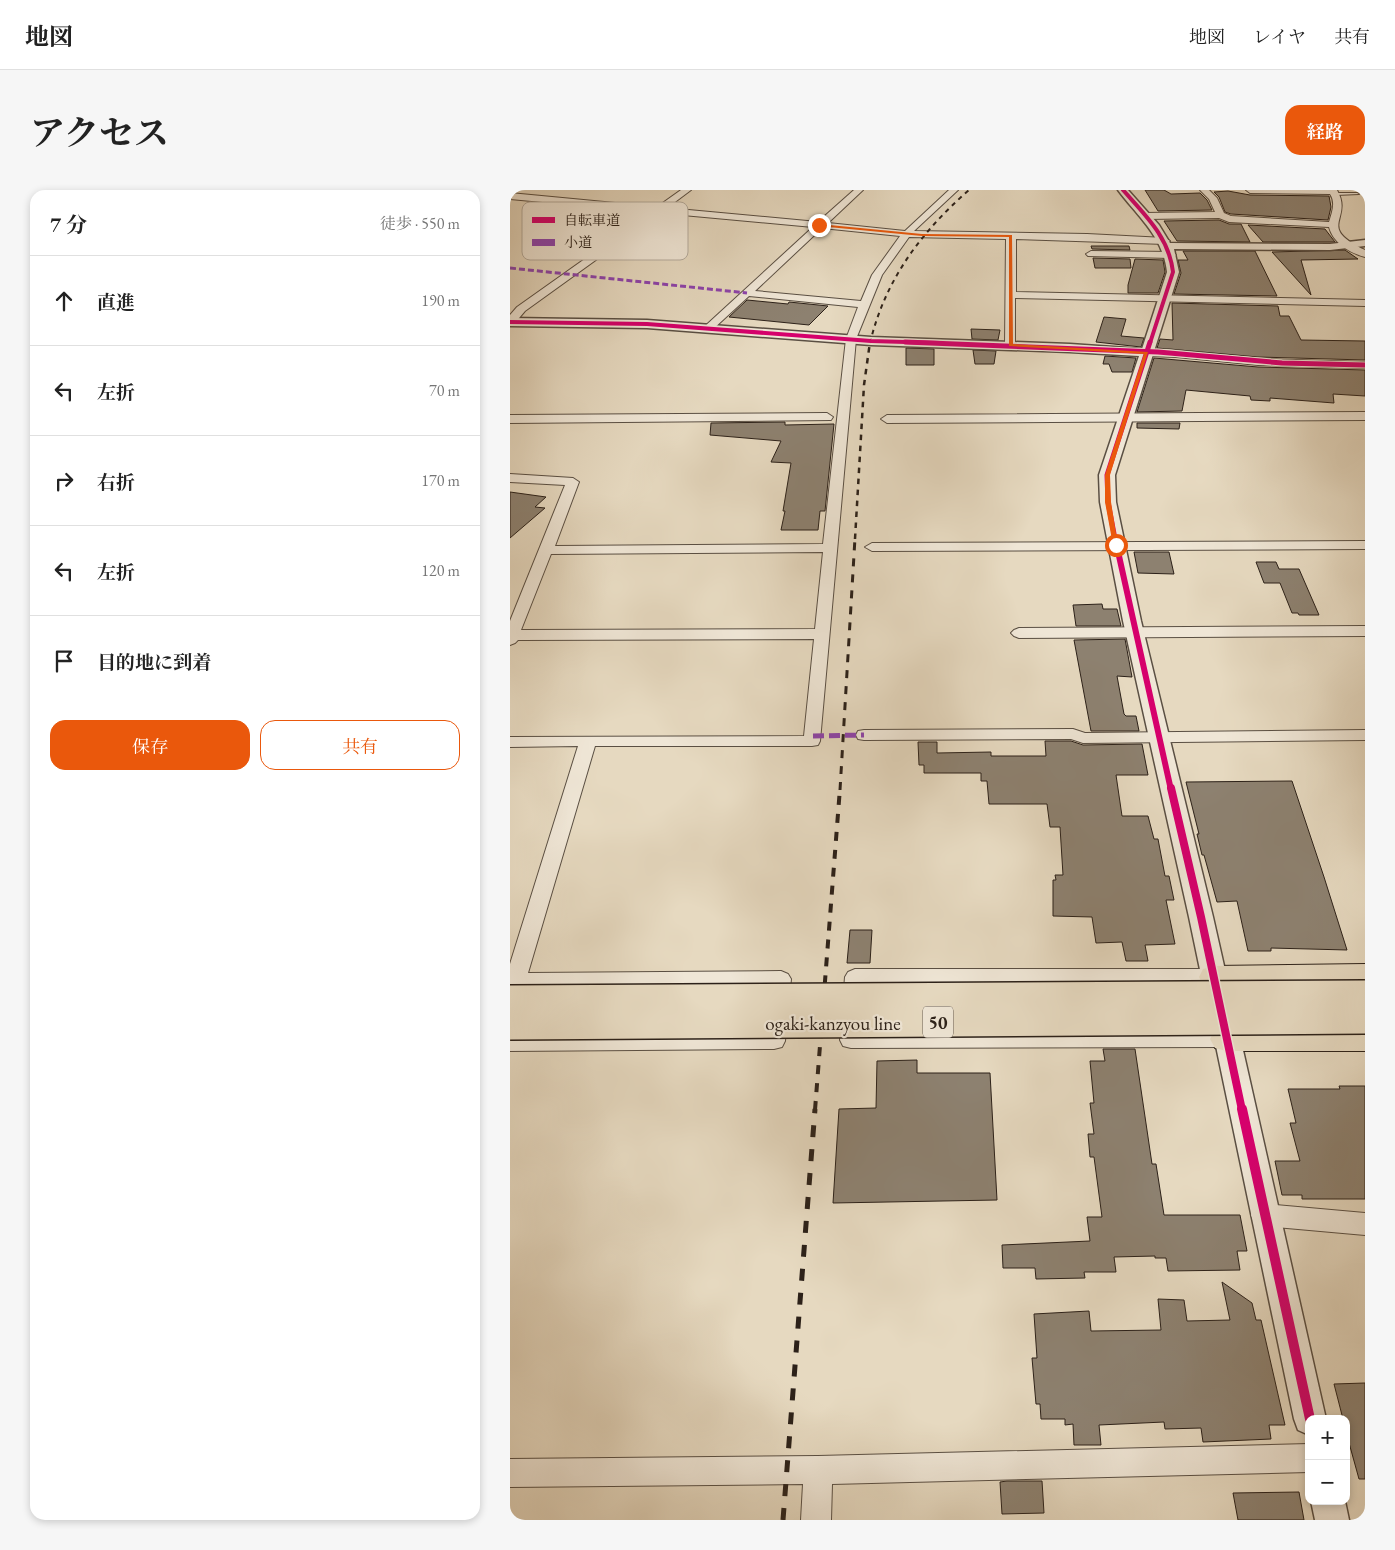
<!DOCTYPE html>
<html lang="ja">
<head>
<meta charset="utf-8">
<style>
	:root { --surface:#fff; --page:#f6f6f6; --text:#222; --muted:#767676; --line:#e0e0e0; --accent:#ea580c }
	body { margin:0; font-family:"EB Garamond","Noto Serif JP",serif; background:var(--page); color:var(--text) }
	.controls { position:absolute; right:15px; bottom:15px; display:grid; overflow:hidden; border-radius:10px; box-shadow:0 2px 8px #0003 }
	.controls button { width:45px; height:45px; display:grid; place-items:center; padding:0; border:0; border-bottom:1px solid var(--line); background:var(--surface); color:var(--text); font:25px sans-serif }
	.stop { position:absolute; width:15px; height:15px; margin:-11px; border:4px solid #ea580c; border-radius:50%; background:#fff }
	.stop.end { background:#ea580c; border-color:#fff; box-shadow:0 1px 5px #0008 }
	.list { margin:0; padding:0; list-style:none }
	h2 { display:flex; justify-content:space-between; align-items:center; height:65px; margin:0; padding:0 20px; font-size:21px }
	h2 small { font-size:16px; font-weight:400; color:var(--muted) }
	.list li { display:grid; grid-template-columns:32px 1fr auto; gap:15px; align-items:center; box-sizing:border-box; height:90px; padding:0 20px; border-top:1px solid var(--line) }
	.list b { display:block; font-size:19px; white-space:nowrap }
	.list em { font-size:16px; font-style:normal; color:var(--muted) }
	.actions { display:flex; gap:10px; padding:15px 20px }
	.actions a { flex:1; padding:11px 0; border:1px solid var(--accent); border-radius:15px; text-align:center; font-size:18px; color:var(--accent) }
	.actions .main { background:var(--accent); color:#fff }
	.icon { flex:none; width:28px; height:28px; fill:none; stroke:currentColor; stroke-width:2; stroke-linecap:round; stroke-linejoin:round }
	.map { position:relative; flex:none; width:855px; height:1330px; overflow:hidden; border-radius:15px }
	header { display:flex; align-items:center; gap:30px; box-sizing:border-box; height:70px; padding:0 25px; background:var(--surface); border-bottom:1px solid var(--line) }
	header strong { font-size:24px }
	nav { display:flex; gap:28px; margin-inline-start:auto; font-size:18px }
	.intro { display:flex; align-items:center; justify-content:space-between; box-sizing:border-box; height:120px; padding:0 30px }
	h1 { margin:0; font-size:35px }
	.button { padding:12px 22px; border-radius:15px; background:var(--accent); color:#fff; font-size:18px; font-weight:700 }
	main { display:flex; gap:30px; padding:0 30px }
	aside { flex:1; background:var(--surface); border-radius:15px; box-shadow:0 2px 8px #0003 }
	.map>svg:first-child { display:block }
	.building { fill:#8d8170; stroke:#2c2119 }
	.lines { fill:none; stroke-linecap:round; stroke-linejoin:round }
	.service-casing { stroke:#5a4f43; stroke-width:2 }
	.minor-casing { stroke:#5a4f43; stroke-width:2 }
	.tertiary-casing { stroke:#5a4f43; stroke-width:3 }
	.primary-casing { stroke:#2c2119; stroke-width:2 }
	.service { fill:#efe6d6; fill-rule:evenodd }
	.minor { fill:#efe6d6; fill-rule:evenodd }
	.tertiary { fill:#efe6d6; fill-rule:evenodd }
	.primary { fill:#e6d9c0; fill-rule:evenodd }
	.rail-far4 { stroke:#2c2119; stroke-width:2; stroke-dasharray:4.5 4.5; stroke-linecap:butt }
	.rail-far3 { stroke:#2c2119; stroke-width:2.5; stroke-dasharray:5.5 5.5; stroke-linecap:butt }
	.rail-far2 { stroke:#2c2119; stroke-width:3; stroke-dasharray:8 8; stroke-linecap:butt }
	.rail-far1 { stroke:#2c2119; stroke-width:4; stroke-dasharray:9 9; stroke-linecap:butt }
	.rail { stroke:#2c2119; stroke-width:5; stroke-dasharray:12 12; stroke-linecap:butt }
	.primary-bridge-casing { stroke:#2c2119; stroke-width:32; stroke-linecap:butt }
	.primary-bridge { stroke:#e6d9c0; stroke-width:29 }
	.quiet-far1 { stroke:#8e44ad; stroke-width:3; stroke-dasharray:6 3; stroke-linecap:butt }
	.quiet { stroke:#8e44ad; stroke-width:5; stroke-dasharray:11 5; stroke-linecap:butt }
	.cycleway-far4-casing { stroke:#efe6d6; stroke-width:5.5 }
	.cycleway-far3-casing { stroke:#efe6d6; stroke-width:7 }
	.cycleway-far2-casing { stroke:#efe6d6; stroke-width:9 }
	.cycleway-far1-casing { stroke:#efe6d6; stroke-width:11 }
	.cycleway-casing { stroke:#efe6d6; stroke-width:13 }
	.cycleway-far4 { stroke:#d6006c; stroke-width:4 }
	.cycleway-far3 { stroke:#d6006c; stroke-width:5 }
	.cycleway-far2 { stroke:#d6006c; stroke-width:6 }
	.cycleway-far1 { stroke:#d6006c; stroke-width:8 }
	.cycleway { stroke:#d6006c; stroke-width:10 }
	.route { fill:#ea580c }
	.labels { text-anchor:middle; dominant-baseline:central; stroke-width:4.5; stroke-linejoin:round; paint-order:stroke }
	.shield { fill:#efe6d6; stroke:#665c52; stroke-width:1 }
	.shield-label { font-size:18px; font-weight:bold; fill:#2c2119 }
	.street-label { font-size:19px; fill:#2c2119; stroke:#efe6d6 }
	.key { fill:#efe6d6; stroke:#b4ab9d; stroke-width:1 }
	.key-label { font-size:14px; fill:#2c2119 }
</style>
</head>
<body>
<header>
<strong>地図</strong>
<nav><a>地図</a><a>レイヤ</a><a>共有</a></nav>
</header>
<div class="intro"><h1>アクセス</h1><a class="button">経路</a></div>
<main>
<aside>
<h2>7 分<small>徒歩 · 550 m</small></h2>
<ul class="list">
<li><svg class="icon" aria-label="ahead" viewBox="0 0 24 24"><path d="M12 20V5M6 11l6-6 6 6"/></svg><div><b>直進</b></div><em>190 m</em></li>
<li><svg class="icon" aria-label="left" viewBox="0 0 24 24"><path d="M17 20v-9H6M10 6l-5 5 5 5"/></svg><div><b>左折</b></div><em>70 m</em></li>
<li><svg class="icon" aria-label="right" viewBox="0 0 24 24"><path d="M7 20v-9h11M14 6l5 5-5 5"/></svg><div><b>右折</b></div><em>170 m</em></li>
<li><svg class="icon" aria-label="left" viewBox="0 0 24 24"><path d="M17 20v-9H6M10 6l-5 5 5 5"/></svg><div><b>左折</b></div><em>120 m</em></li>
<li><svg class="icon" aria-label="arrive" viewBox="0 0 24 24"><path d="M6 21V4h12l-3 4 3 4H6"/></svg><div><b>目的地に到着</b></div></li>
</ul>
<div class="actions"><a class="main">保存</a><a>共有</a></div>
</aside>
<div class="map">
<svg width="855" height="1330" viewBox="0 0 855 1330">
	<rect width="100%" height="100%" fill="#e6d9c0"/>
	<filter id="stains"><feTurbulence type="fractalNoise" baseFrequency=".004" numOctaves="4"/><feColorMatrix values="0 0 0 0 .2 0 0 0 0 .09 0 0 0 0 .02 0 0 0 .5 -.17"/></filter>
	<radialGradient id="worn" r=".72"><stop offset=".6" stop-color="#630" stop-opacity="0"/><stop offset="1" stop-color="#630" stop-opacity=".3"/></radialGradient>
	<g class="building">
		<path d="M635 0H654L661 4 690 3 697 10 702 20 648 21Z"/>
		<path d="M718 1 740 5 819 6 821 17 818 30 721 24 715 22 709 7 704 2Z"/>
		<path d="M709 30 719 34H731L740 52 667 51 654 31Z"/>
		<path d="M738 35 815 39 825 52H753Z"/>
		<path d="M581 56H619L620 60 582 59Z"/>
		<path d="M835 60 848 69 791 70 801 105 762 62Z"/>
		<path d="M673 61H745L767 106 664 104 671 83 668 70H678Z"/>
		<path d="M583 68 620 69 621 78H585Z"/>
		<path d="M625 69 653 70 655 82 648 103H618V95Z"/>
		<path d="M237 110 278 114 279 112 318 116 299 135 219 127Z"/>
		<path d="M662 113 768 116 770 126H779L791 150 855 151V170L748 167 647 158 650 149 663 150Z"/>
		<path d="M594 127 616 129 611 146 634 148 631 157 586 152Z"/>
		<path d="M461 139 490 140 488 150 462 149Z"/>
		<path d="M396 158 424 159V175H396Z"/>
		<path d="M463 160 486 161 484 174H465Z"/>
		<path d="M595 166 626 168 622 182H602L599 174H593Z"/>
		<path d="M644 168 748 177 855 180V206L823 204 824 213 760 208V211L741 210 740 206 676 200 672 221 627 222Z"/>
		<path d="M275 232V235L324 234 315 321H310L308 340H271L275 321H273L281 273 261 272 271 251 200 245 201 233Z"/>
		<path d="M627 233H670L669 239 627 238Z"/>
		<path d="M0 302 36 307 25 317 35 318 0 348Z"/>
		<path d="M624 362H659L664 384 628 383Z"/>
		<path d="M746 372H766L769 379H789L809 425H789L788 423H782L770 393H754Z"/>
		<path d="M592 414 593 419H607L611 436H566L563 415Z"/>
		<path d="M615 449 622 487 607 486 614 524 616 526H626L629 541H581L564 450Z"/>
		<path d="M535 551H561L573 555 632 554 638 585H606L612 626H638L644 649H648L655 686H659L664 710H656L665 754 635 755 638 771H616L612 752 586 753 582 727 543 726V690H546L545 685H553L550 637H540L537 614H479L477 591H471V583H414V575H409L408 552H427V563L481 562V566H536Z"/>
		<path d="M782 591 814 687 837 760 761 758V761H738L727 711 707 712 694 665H692L687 644H689L676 592Z"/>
		<path d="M340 740H362L360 773H337Z"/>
		<path d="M593 859H625L642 974H646L654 1025H730L737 1061H727L730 1080 658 1081 656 1068H645V1066L604 1067 606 1082H574L575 1088 526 1089 525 1078H493L492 1055 580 1051 577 1027H592L584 967H580L578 944H584L580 913H584L580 871H595Z"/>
		<path d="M407 870V883H480L487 1010 323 1013 329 919 366 918 367 871Z"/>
		<path d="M829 896H855V1009H792V1005H772L765 971H790L780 933H786L778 899H830Z"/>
		<path d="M712 1092 742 1113 746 1130H751L775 1235H759L761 1249 693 1252 691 1238 655 1239 654 1232 589 1235 591 1255H564L563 1234 555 1235V1229H531L530 1214H526L522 1168H527L524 1124 579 1121 581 1141 651 1140 648 1109 674 1110 677 1131 720 1130Z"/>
		<path d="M855 1193V1289H849L836 1242V1229H833L824 1194Z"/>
		<path d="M497 1291H532L534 1323 492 1324 490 1292Z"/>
		<path d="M789 1302 794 1330H728L723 1303Z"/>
	</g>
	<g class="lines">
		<defs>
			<path id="service" d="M825 3H847L849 4 826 5Z"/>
			<g id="minor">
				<path d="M171 0H181L157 18 308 32 344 0H353L318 33 395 41 439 0H448L404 41 577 44 655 48 660 51 655 54 506 49V102L855 110V116L505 108V155L500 158 495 155 496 49 399 47 372 85 346 149 310 551 308 555 302 556H85L18 783 271 781 278 784 281 789 275 851 272 857 264 859 0 861V845L254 843 260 797 0 799V774L68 556 0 557V547L294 546 304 449 8 450 5 453 0 455V431L55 295 0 292V284L63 288 69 292 45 356 313 354 336 149 348 117 239 106 202 140H194L193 138 303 37 151 23 15 121 4 134 0 135V125L7 117 141 22 0 9V3L147 17ZM312 38 390 46 362 85 351 111 245 101ZM313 362 305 439 11 440 41 364Z"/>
				<path d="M690 0H699L707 8 714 23 721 26 819 32C822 22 826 13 820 4L740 3 736 0H827C844 30 805 36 855 60V67C840 63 823 53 819 37L719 32 709 28 635 29 631 26 635 23 705 22 699 9Z"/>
				<path d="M581 61 661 62 666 65 661 68 578 66 576 64Z"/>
				<path d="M656 159 748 169 855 172V178L748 175 666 167 637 166 632 163 637 160Z"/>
				<path d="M855 222V230L377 233 371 229 377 225Z"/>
				<path d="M317 223 323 227 321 230 0 233V225Z"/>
				<path d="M855 351V359L362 361 355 357 362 353Z"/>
				<path d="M855 436V446L509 448 504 446 501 443 504 440 509 438Z"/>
				<path d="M563 539 575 543 855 540V550L573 553 561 549 354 550 348 549 346 545 348 541 354 540Z"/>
				<path d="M345 779H704L711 782 714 787 711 792 704 795H355L352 842 716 841 724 843 727 849 724 855 716 857 341 858 333 856 330 850 335 787 338 782Z"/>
				<path d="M753 1014 855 1023V1045L753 1036 744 1032 741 1025 744 1018Z"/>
				<path d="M799 1254V1282L322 1294 321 1330H291L293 1294 0 1297V1269L308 1266Z"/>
			</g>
			<g id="tertiary">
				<path d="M608 0H618L649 35 660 53 820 54 855 50V56L820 60 664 59 669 82 605 285 606 312 631 431 703 727 816 1229H799V1245L788 1240 784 1229 679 727 613 431 590 312 589 285 629 166 560 162 361 155 137 138 0 136V128L137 130 361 147 560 154 632 159 657 82C653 46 628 27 608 0Z"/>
				<path d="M801 1311H835L839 1330H805Z"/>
			</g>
			<g id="primary">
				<path d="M855 774V796L704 798 693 795 689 787 693 779 704 776Z"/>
				<path d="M716 837H855V861H716L705 858 700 849 705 840Z"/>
			</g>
		</defs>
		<use href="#service" class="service-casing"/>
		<use href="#minor" class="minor-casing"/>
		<use href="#tertiary" class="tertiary-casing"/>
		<use href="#primary" class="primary-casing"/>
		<use href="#service" class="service"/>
		<use href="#minor" class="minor"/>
		<use href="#tertiary" class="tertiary"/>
		<use href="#primary" class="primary"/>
		<path class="rail-far4" d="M360 153C375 90 411 42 459 0"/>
		<path class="rail-far3" d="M345 349 354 195 360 152"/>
		<path class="rail-far2" d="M330 600 345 348"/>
		<path class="rail-far1" d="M305 920 330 598"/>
		<path class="rail" d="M273 1330 305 919"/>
		<defs>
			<g id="primary-bridge">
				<path d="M0 810 855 805"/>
				<path d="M0 835 855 829"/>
			</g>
		</defs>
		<use href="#primary-bridge" class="primary-bridge-casing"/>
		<use href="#primary-bridge" class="primary-bridge"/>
		<path class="quiet-far1" d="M0 78 237 103"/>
		<path class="quiet" d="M303 546 354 545"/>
		<defs>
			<g id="cycleway-far4">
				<path d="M613 0C635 25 659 47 663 82L640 153"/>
				<path d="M0 132 137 134 361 151 430 153"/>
			</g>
			<g id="cycleway-far3">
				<path d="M395 152 648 162 772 173 855 175"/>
				<path d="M605 349 598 312 597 285 640 152"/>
			</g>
			<path id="cycleway-far2" d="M605 348 661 600"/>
			<path id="cycleway-far1" d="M661 598 691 727 732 920"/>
			<path id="cycleway" d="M732 919 800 1229"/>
		</defs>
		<use href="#cycleway-far4" class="cycleway-far4-casing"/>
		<use href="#cycleway-far3" class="cycleway-far3-casing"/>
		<use href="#cycleway-far2" class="cycleway-far2-casing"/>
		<use href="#cycleway-far1" class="cycleway-far1-casing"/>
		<use href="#cycleway" class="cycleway-casing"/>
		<use href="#cycleway-far4" class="cycleway-far4"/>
		<use href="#cycleway-far3" class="cycleway-far3"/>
		<use href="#cycleway-far2" class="cycleway-far2"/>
		<use href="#cycleway-far1" class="cycleway-far1"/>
		<use href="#cycleway" class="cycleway"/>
	</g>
	<path class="route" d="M309 34 412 44 502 45 503 154 638 162 600 285 601 312 608 356 603 355 595 312V285L634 164 499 156V47L412 46 308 36Z"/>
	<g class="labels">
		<rect class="shield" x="413" y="816.5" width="30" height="31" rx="4"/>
		<g class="shield-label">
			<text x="428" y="832">50</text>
		</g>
		<g class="street-label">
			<text x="323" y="833">ogaki-kanzyou line</text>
		</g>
	</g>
	<rect x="12" y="12" width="166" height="58" rx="8" class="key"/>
	<rect x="22" y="27" width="23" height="6" fill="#d6006c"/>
	<rect x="22" y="49" width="23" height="7" fill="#8e44ad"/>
	<g class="key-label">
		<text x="54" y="35">自転車道</text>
		<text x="54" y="57">小道</text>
	</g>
	<rect width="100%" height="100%" filter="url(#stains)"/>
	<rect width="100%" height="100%" fill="url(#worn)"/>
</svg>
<div class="controls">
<button>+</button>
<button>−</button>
</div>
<div class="stop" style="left:606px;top:355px"></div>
<div class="stop end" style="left:309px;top:35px"></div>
</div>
</main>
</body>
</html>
